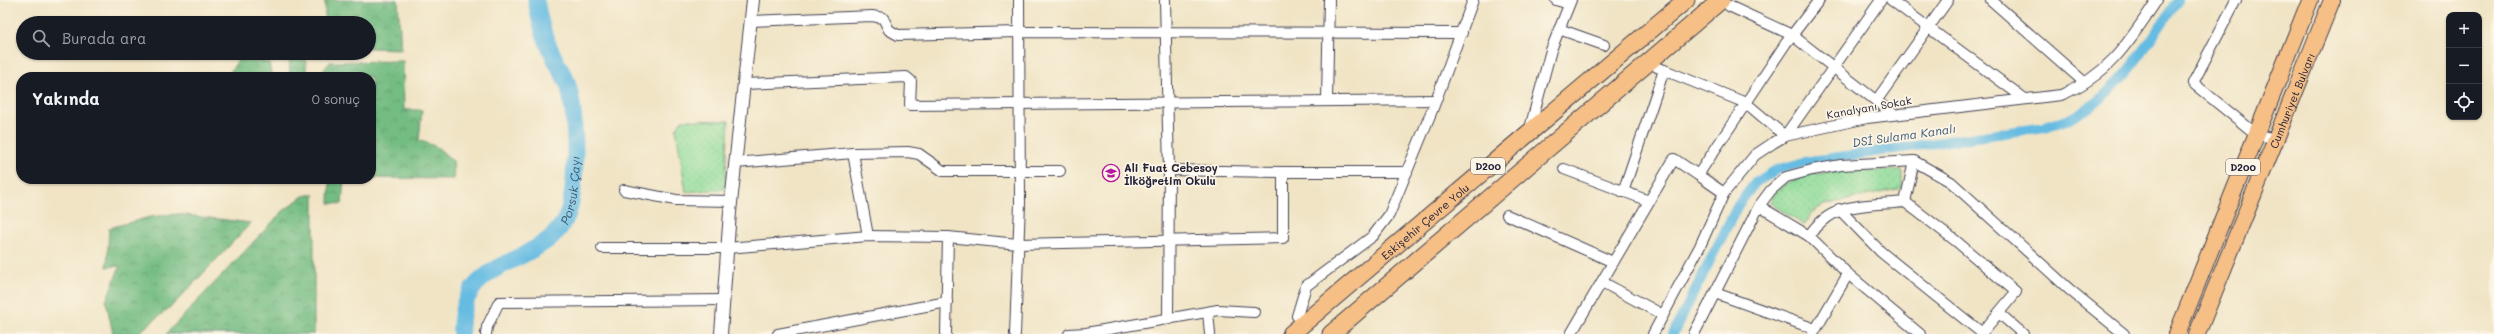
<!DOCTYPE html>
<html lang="tr">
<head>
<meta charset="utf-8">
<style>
	:root { --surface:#171b24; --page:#20242c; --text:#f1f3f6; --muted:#9ea1a6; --line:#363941 }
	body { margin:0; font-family:Mali,sans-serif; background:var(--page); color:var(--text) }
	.controls { position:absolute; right:12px; top:12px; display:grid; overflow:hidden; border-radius:8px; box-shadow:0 1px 3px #0004 }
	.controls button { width:36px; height:36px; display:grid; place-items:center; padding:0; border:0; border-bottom:1px solid var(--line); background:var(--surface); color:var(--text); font:20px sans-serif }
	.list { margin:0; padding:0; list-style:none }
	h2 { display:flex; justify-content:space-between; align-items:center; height:52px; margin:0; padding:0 16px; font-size:17px }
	h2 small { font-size:13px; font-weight:400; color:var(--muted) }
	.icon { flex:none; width:22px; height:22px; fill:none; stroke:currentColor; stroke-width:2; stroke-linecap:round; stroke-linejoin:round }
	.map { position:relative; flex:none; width:2494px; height:334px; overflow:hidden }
	.search { position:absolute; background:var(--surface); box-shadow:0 1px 3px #0004; left:16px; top:16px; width:360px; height:44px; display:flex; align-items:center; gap:10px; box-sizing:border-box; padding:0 14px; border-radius:22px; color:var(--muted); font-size:15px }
	.panel { position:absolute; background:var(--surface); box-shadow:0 1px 3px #0004; left:16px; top:72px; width:360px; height:112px; border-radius:16px }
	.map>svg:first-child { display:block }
	.forest { fill:url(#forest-crowns); stroke:#4a6f5e }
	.park { fill:url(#park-dots); stroke:#587f6a }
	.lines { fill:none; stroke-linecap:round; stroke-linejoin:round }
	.canal { stroke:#65bbe2; stroke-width:10 }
	.river { stroke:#65bbe2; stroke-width:17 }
	.minor-casing { stroke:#413f50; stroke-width:12 }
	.tertiary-casing { stroke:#413f50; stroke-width:14 }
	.primary-casing { stroke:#413f50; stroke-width:18 }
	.trunk-casing { stroke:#413f50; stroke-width:19 }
	.minor { stroke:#fff; stroke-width:10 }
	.tertiary { stroke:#fff; stroke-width:12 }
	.primary { stroke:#f5bf86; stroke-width:16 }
	.trunk { stroke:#f5bf86; stroke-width:17 }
	.labels { text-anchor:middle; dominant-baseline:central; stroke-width:3.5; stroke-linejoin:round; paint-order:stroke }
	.shield { fill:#fcf5e5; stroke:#63616e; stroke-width:1 }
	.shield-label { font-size:10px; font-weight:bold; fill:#22223b }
	.street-label { font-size:11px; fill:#22223b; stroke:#fcf5e5 }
	.poi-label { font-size:11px; font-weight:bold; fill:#22223b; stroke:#fcf5e5; text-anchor:start }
	.water-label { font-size:12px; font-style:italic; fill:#395875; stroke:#fcf5e5 }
</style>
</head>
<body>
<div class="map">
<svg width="2494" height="334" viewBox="0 0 2494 334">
	<defs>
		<pattern id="forest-crowns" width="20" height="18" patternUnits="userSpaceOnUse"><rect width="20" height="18" fill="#73bc82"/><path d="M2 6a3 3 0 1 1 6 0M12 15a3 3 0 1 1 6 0" fill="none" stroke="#5e986c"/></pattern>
		<pattern id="park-dots" width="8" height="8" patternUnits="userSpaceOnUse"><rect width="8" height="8" fill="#8fdc9a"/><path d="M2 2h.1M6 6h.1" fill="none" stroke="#7bbc86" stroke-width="1.8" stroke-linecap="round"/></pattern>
	</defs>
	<rect width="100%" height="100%" fill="#fcf5e5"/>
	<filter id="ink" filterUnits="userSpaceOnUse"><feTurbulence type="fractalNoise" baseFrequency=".025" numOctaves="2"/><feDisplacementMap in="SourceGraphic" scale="8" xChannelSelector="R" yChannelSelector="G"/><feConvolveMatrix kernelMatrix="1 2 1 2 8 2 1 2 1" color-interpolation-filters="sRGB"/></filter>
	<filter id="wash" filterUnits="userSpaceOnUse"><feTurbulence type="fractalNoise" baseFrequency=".012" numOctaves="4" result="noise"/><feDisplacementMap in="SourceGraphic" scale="16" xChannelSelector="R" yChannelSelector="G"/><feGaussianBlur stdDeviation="0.9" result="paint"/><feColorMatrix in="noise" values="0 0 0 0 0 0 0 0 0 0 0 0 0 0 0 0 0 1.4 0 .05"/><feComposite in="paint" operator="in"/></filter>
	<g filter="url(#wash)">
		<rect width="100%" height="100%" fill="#f0e4c5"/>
		<g class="forest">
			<path d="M325 0H398L401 49 369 48V23H325Z"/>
			<path d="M289 53H305L307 77H290Z"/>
			<path d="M251 59 269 63 272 77H227L238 60Z"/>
			<path d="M403 61 404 110H422L419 140 437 147 453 161 454 179 371 178V77H322V72L330 62Z"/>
			<path d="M330 179H344L342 204 329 203Z"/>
			<path d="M314 194V334H166L282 212 303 196Z"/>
			<path d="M177 214 251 223 174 304 137 334H113L106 301 120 266 107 267 109 228 150 217Z"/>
		</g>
		<g class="park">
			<path d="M682 120 729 121 725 189 686 192 676 129Z"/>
			<path d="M1902 170V188L1824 205 1812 212 1804 225 1770 203C1772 199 1774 193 1778 190 1805 165 1866 172 1902 170Z"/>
		</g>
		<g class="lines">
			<path class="canal" d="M1673 334 1738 205 1755 183 1776 170 1805 162 2045 127C2055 123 2067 121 2077 115 2122 90 2149 41 2178 0"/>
			<path class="river" id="s1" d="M461 334C457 248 555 271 570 206 577 177 577 111 567 82 563 73 557 64 553 55 544 38 539 19 536 0"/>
		</g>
	</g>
	<g filter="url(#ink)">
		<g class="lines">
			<defs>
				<g id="minor">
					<path d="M1165 0 1169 170 1168 319"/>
					<path d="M1556 0 1569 4"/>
					<path d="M1891 0 2025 99"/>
					<path d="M1991 0 2084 82"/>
					<path d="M2236 0 2193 83 2256 134 2275 139"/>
					<path d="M1729 6 1792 35 1893 114"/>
					<path d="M751 21 872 16 883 18 889 30 898 35 1019 32 1462 33"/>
					<path d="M1559 29 1604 45"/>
					<path d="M1664 70 1746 103 1785 136 1881 0"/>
					<path d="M744 84 906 77 911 81 910 105 1436 100"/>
					<path d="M1327 100 1329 0"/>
					<path d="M1876 101 1948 0"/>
					<path d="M1529 132 1551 50 1571 0"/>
					<path d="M853 153 868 236"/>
					<path d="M735 163 853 153 908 152 919 154 943 171H1060"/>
					<path d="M1564 169 1649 201"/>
					<path d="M1169 170 1283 172"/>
					<path d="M1698 175 1724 193"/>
					<path d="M624 190 676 200 731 201"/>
					<path d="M1623 192 1664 70 1657 67"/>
					<path d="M1905 202 1956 241 2016 292 1981 334"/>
					<path d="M1759 206 1809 236 1848 274 1920 334"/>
					<path d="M1839 209 1881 252 1982 333"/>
					<path d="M1507 215 1613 262"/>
					<path d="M1809 236C1831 201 1868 206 1905 202L1914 161"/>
					<path d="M948 237 1018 244 1283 238V172H1407"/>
					<path d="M602 248H727L868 236 948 237 946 334"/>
					<path d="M1602 282 1663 315"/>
					<path d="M1715 293 1815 329"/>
					<path d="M1208 312 1210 334"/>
					<path d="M2000 314 2023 334"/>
					<path d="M1297 316 1306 286 1373 236 1389 215 1433 108 1473 0"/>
					<path d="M486 334 487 327 499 302 724 300"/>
					<path d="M778 334 947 302"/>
					<path d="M1015 334 1020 203 1019 0"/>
					<path d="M1069 334 1086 333 1218 310 1254 312"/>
					<path d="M1571 334 1674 159 1698 175 1786 43 1819 0"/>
					<path d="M1653 334 1700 246 1724 193 1755 155 1773 143 1785 136 1867 118 2061 95C2109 75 2129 42 2157 0"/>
					<path d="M1694 334 1759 206 1771 190 1786 177 1812 170 1841 165 1914 161 1951 182 2070 290 2124 334"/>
					<path d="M1813 334 1848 274"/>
				</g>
				<path id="tertiary" d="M721 334 730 212 753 0"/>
				<g id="primary">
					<path d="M2177 334 2310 0"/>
					<path id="s2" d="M2197 334 2332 0"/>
				</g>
				<g id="trunk">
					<path id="s3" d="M1291 334 1686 0"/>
					<path d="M1331 334 1721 0"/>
				</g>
			</defs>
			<use href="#minor" class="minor-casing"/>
			<use href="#tertiary" class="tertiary-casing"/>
			<use href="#primary" class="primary-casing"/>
			<use href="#trunk" class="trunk-casing"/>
			<use href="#minor" class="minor"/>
			<use href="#tertiary" class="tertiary"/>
			<use href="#primary" class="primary"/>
			<use href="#trunk" class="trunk"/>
		</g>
	</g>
	<defs>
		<symbol id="school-ring" viewBox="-11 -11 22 22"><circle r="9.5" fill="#fcf5e5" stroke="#b5179e" stroke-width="1.5"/><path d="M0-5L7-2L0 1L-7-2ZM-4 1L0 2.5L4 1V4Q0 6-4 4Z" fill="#b5179e"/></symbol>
	</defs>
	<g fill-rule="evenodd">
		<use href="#school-ring" x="1101" y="163" width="20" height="20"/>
	</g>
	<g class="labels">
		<g class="shield">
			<rect x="1471" y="158" width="34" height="16" rx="3"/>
			<rect x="2226" y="159" width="34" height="16" rx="3"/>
		</g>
		<g class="shield-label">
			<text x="1488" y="166">D200</text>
			<text x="2243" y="167">D200</text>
		</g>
		<g class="street-label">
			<text stroke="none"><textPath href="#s2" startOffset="252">Cumhuriyet Bulvarı</textPath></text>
			<text transform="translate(1869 107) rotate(-10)">Kanalyanı Sokak</text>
			<text stroke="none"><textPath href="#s3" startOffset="175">Eskişehir Çevre Yolu</textPath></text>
		</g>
		<g class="poi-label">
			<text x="1124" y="167">Ali Fuat Cebesoy<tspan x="1124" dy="13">İlköğretim Okulu</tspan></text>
		</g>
		<g class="water-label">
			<text transform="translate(1904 135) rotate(-8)">DSİ Sulama Kanalı</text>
			<text stroke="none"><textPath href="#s1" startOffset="195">Porsuk Çayı</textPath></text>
		</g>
	</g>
</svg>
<div class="controls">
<button>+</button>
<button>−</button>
<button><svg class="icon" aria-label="locate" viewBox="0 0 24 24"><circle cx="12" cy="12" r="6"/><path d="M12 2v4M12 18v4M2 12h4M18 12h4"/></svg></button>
</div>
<div class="search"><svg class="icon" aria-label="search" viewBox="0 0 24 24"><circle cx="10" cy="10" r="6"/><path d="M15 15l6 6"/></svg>Burada ara</div>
<section class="panel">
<h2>Yakında<small>0 sonuç</small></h2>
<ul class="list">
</ul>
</section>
</div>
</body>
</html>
